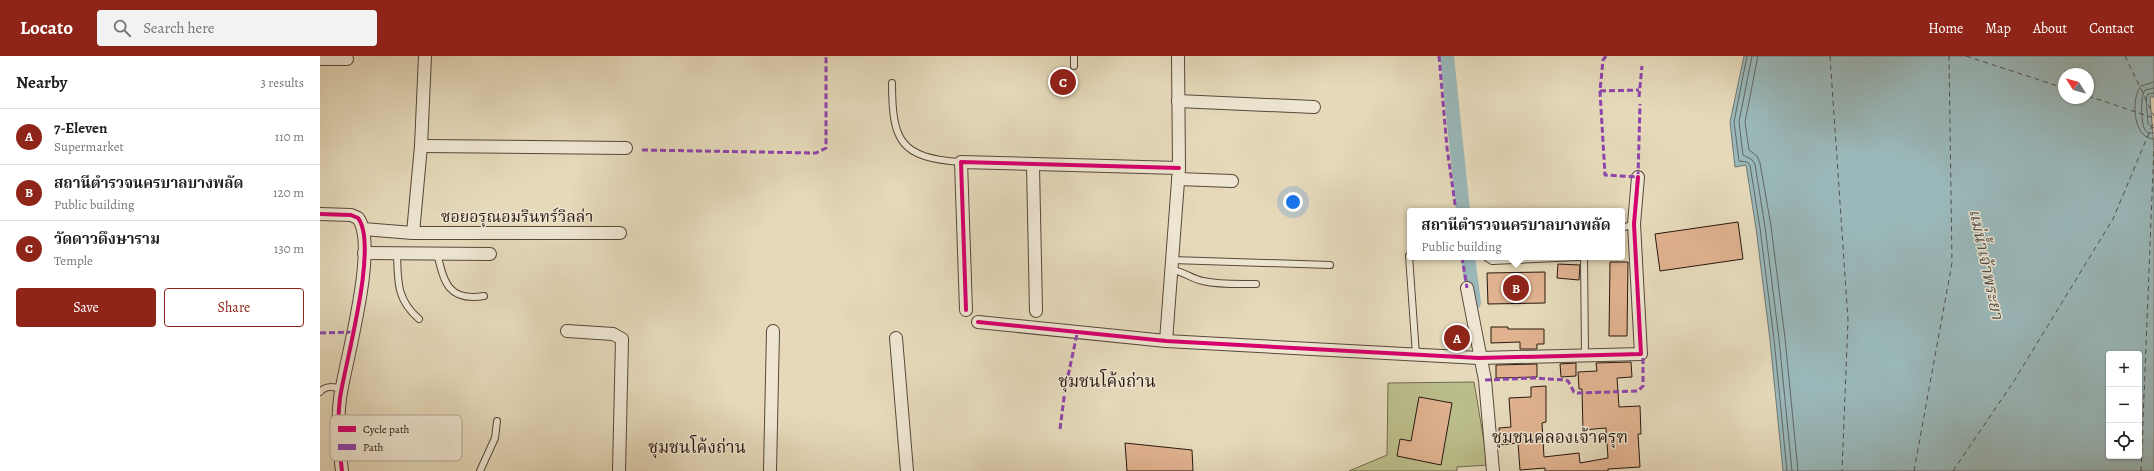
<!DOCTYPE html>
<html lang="en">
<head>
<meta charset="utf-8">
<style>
	:root { --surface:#fff; --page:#f2f2f2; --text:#202124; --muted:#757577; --line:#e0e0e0; --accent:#8f2418 }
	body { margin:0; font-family:Alegreya,"Noto Serif Thai",serif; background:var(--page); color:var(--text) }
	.controls { position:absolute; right:12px; bottom:12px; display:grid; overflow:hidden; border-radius:4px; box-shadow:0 1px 3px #0004 }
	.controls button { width:36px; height:36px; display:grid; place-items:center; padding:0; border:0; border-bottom:1px solid var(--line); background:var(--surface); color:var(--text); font:20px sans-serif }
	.compass { position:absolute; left:1738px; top:12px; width:36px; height:36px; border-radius:50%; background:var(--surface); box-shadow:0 1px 3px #0004; rotate:307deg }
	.you { position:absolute; left:973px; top:146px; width:14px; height:14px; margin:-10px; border:3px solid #fff; border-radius:50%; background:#1a73e8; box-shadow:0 0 0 6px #1a73e833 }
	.badge { display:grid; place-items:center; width:26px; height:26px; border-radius:50%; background:var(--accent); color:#fff; font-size:13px; font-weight:700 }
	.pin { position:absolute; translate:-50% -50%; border:2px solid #fff; box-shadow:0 1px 4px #0006 }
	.popup { position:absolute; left:1087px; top:152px; width:218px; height:52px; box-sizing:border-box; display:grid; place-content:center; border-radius:4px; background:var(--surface); filter:drop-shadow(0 1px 3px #0005); font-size:13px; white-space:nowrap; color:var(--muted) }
	.popup b { font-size:15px; color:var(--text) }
	.popup::after { content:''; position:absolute; left:50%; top:100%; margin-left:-8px; border:8px solid transparent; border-top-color:var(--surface) }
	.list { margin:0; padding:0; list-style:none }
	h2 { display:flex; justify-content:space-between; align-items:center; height:52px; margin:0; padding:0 16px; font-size:17px }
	h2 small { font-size:13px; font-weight:400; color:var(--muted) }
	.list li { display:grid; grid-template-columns:26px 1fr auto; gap:12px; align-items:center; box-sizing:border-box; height:56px; padding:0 16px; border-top:1px solid var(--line) }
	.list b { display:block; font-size:15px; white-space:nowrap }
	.list p { margin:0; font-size:13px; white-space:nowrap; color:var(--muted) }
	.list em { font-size:13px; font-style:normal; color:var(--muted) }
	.actions { display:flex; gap:8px; padding:12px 16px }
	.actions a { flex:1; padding:9px 0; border:1px solid var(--accent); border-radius:4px; text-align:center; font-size:14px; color:var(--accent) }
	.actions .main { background:var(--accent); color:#fff }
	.icon { flex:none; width:22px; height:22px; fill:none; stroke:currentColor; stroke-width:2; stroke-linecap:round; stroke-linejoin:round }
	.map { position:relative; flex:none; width:1834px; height:415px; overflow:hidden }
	header { display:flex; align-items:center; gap:24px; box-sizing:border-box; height:56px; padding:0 20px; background:var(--accent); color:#fff }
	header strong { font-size:19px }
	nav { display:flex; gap:22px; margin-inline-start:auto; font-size:14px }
	.search { width:280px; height:36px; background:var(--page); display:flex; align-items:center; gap:10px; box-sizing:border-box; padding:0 14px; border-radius:4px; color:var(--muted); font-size:15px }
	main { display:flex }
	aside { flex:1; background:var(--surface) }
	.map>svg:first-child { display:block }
	.green { fill:#bbbe8b; stroke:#726a4d }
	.water { fill:#9ab8ba; stroke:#6c7876; fill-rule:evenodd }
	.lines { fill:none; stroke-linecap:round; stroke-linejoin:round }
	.shore { stroke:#616864; stroke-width:1 }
	.canal { stroke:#9ab8ba; stroke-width:14 }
	.ferry { stroke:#504f4b; stroke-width:1; stroke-dasharray:5 4; stroke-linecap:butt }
	.building { fill:#e0b290; stroke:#28170f }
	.service-casing { stroke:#57483a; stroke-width:8 }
	.minor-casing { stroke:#57483a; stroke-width:14 }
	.service { stroke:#eee6d2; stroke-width:6 }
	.minor { stroke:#eee6d2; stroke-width:12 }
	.quiet { stroke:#8e44ad; stroke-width:3; stroke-dasharray:6 3; stroke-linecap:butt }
	.cycleway-casing { stroke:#eee6d2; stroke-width:6 }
	.cycleway { stroke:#d6006c; stroke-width:4 }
	.labels { text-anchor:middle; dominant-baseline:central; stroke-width:3; stroke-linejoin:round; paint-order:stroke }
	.street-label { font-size:16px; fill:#28170f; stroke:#eee6d2 }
	.water-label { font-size:17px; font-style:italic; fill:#504f4b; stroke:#eee6d2 }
	.neighbourhood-label { font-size:17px; fill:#28170f; stroke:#eee6d2 }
	.key { fill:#eee6d2; stroke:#b3a898; stroke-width:1 }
	.key-label { font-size:11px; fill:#28170f }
</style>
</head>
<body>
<header>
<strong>Locato</strong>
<div class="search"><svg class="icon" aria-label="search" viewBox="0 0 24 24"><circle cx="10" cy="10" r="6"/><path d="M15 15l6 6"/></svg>Search here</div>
<nav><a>Home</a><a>Map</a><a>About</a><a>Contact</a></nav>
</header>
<main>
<aside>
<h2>Nearby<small>3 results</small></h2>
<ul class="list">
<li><span class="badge">A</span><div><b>7-Eleven</b><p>Supermarket</p></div><em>110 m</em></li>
<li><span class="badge">B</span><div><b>สถานีตำรวจนครบาลบางพลัด</b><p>Public building</p></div><em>120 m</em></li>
<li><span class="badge">C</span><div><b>วัดดาวดึงษาราม</b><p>Temple</p></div><em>130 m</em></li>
</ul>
<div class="actions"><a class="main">Save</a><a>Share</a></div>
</aside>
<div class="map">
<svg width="1834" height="415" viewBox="0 0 1834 415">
	<rect width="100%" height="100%" fill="#e5d9ba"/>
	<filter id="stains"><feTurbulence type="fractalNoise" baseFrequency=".005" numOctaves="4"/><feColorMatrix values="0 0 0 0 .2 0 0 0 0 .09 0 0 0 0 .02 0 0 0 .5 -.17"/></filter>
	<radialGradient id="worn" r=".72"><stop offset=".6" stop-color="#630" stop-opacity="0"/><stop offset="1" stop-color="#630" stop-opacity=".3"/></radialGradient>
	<path class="green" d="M1154 326 1168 409 1137 411V415H1029L1067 399 1068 327Z"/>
	<path class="water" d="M1424 0H1834V41H1830L1834 93V415H1463L1450 284 1436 172 1426 109 1415 111 1410 66ZM1744 18H1768V42H1744ZM1789 298H1819V400H1789Z"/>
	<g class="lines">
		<g class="shore">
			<path d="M1427 0 1414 66 1419 105 1427 106 1430 109 1440 172 1454 283 1467 415"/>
			<path d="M1432 0 1419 66 1423 99 1431 103 1435 108 1445 171 1459 283 1472 415"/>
			<path d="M1438 0 1425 66 1429 94 1437 100 1440 107 1451 170 1465 282 1478 415"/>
			<path d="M1834 26 1821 30C1811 41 1812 83 1834 83"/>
			<path d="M1834 32 1825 34C1820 40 1821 68 1825 74 1827 77 1830 77 1834 77"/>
			<path d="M1834 37 1828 38 1826 42 1828 68 1834 72"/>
		</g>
		<g class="canal">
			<path d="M1127 0 1143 155"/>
			<path d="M1148 201 1154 247"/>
		</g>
		<g class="ferry">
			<path d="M1510 0 1528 264 1522 415"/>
			<path d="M1646 0 1744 32"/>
			<path d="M1805 0 1834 60"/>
			<path d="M1768 40 1834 62"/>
			<path d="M1594 415 1632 207 1629 0"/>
			<path d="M1633 415 1694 325 1793 163 1834 65"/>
			<path d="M1821 415 1834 90"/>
		</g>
	</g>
	<g class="building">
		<path d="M1418 166 1423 203 1340 215 1335 178Z"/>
		<path d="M1290 206H1308L1307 280H1289Z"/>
		<path d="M1238 208 1260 209 1259 224 1237 222Z"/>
		<path d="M1225 216V247L1168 248 1167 217Z"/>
		<path d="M1171 271H1188V273H1224V288H1217V293H1200V286L1171 287Z"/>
		<path d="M1311 306 1312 321 1297 322 1299 351 1320 350 1321 378H1318L1320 411 1288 413V415H1225V412L1200 414 1198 387 1180 389 1179 372 1191 371 1189 342 1211 341V331L1226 330V366L1222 367 1224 401 1259 397 1260 407 1288 402 1286 372 1263 374 1262 333H1259L1258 316 1277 315 1276 307Z"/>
		<path d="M1256 307V320L1241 321 1240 308Z"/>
		<path d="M1217 308V321L1176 322V309Z"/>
		<path d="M1099 341 1132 347 1121 409 1077 400 1080 383 1091 385Z"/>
		<path d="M805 387 872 394 873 415H807Z"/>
	</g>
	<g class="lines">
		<defs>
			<g id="service">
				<path d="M754 0V10"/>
				<path d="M572 27C572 86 581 102 641 106"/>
				<path d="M1302 172 1314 168"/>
				<path d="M77 197C78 225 76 243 99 263"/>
				<path d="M117 197C124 226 128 246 164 240"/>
				<path d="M1089 200 1096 299"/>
				<path d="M1166 201 1172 205 1258 201"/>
				<path d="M1264 201 1265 298"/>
				<path d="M852 204 1010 209"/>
				<path d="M851 214C864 215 871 223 883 225 900 229 920 228 936 228"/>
				<path d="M0 336C6 329 14 331 22 333"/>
				<path d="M160 415 175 382 177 365"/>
			</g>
			<g id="minor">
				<path d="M0 3H27"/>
				<path d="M858 45 994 51"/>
				<path d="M101 90 306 92"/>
				<path d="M713 110 716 255"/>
				<path d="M858 123 912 125"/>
				<path d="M0 158 31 159 38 162C59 189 25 307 20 342 17 365 19 392 22 415"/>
				<path d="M43 173 93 177H300"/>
				<path d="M93 177 101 90 105 0"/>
				<path d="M44 197 170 198"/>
				<path d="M1147 232 1165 324 1173 415"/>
				<path d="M646 254 641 106 859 112"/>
				<path d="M658 266 846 285 1159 302 1321 298 1314 168 1318 121"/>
				<path d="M247 275 293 278 302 283 299 415"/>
				<path d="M576 282 587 415"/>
				<path d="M846 285 859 112 858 0"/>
				<path d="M450 415 453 275"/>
			</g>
		</defs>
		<use href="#service" class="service-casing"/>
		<use href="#minor" class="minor-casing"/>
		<use href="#service" class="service"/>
		<use href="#minor" class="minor"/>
		<g class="quiet">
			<path d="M1119 0 1127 92 1136 155"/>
			<path d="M1286 0 1283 4 1280 35 1285 119 1318 121 1320 48"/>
			<path d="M1280 35 1319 34"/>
			<path d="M1319 41 1322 10"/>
			<path d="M322 94 496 97 506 92V0"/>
			<path d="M1142 201 1147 232"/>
			<path d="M0 277 34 276"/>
			<path d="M1165 324 1214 322 1245 324 1248 325 1254 336 1258 337 1318 335 1323 330V300L1321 298"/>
			<path d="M740 373 745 334 757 278"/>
		</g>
		<defs>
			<g id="cycleway">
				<path d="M0 158 31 159 38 162C59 189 25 307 20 342 17 365 19 392 22 415"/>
				<path d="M646 254 641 106 859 112"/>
				<path d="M658 266 846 285 1159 302 1321 298 1314 168 1318 121"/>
			</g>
		</defs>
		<use href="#cycleway" class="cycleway-casing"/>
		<use href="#cycleway" class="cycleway"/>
	</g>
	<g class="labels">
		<g class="street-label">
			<text x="197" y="161">ซอยอรุณอมรินทร์วิลล่า</text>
		</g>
		<g class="water-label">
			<text transform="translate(1666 208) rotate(78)">แม่น้ำเจ้าพระยา</text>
		</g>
		<g class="neighbourhood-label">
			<text x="787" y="325">ชุมชนโค้งถ่าน</text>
			<text x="1240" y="381">ชุมชนคลองเจ้าครุฑ</text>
			<text x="377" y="391">ชุมชนโค้งถ่าน</text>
		</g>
	</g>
	<rect x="10" y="359" width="132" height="46" rx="6" class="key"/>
	<rect x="18" y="370" width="18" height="6" fill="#d6006c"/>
	<rect x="18" y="388" width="18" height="6" fill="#8e44ad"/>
	<g class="key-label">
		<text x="43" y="377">Cycle path</text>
		<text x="43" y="395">Path</text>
	</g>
	<rect width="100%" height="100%" filter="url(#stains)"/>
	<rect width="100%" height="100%" fill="url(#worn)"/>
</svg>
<div class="controls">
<button>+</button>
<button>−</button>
<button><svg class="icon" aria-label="locate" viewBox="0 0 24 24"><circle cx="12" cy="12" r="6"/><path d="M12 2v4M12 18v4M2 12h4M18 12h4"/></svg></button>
</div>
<svg class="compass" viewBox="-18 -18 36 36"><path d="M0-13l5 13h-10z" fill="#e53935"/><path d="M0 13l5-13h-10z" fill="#757577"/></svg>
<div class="you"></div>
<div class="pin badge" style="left:1137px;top:282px">A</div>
<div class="pin badge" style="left:1196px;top:232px">B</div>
<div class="popup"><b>สถานีตำรวจนครบาลบางพลัด</b>Public building</div>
<div class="pin badge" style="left:743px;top:26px">C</div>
</div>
</main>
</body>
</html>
